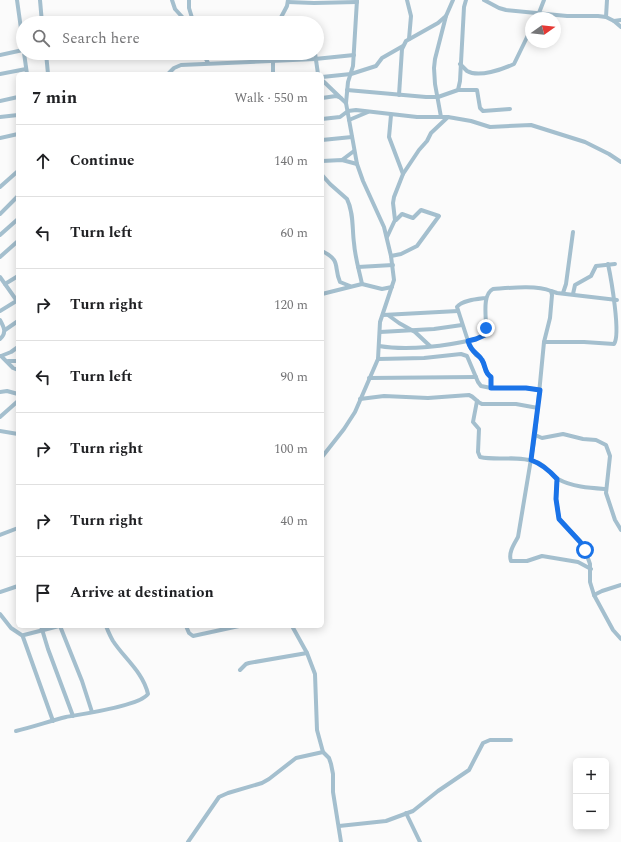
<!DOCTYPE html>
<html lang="en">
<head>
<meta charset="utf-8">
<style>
	:root { --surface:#fff; --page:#f6f6f6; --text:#202124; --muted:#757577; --line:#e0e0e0 }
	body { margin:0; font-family:Spectral,serif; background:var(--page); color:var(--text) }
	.controls { position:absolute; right:12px; bottom:12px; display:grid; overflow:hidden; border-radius:6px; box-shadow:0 2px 10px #0003 }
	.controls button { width:36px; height:36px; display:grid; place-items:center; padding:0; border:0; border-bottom:1px solid var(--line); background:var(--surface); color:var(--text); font:20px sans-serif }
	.compass { position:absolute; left:525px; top:12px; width:36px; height:36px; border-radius:50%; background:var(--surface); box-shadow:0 2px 10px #0003; rotate:75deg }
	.stop { position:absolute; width:12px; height:12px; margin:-9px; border:3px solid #1a73e8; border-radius:50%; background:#fff }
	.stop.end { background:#1a73e8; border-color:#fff; box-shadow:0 1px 4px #0008 }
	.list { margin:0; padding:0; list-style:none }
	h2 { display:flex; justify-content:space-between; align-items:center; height:52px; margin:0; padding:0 16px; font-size:17px }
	h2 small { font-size:13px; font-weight:400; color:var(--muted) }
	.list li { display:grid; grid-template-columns:26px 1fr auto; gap:12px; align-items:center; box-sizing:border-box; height:72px; padding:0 16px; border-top:1px solid var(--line) }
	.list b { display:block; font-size:15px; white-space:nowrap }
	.list em { font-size:13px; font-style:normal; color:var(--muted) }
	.icon { flex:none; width:22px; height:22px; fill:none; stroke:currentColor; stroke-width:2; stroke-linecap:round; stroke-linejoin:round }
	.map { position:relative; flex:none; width:621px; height:842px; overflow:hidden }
	.search { position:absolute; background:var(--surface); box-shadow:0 2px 10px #0003; left:16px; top:16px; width:308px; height:44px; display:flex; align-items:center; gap:10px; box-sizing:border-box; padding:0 14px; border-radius:22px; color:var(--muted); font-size:15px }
	.panel { position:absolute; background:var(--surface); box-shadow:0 2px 10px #0003; left:16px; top:72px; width:308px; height:556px; border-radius:6px }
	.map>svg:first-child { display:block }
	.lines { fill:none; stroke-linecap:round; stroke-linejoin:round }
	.street { stroke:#a4bfce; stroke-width:4 }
	.route { stroke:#1a73e8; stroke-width:5 }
</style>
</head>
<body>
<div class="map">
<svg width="621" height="842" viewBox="0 0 621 842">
	<rect width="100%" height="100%" fill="#fbfbfb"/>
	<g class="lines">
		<g class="street">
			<path d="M17 0 23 43"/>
			<path d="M40 0 42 23"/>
			<path d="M172 0 175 9 185 20"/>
			<path d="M189 0V8L193 21"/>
			<path d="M407 0 411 16 409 39"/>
			<path d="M484 0 499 8 506 10 567 16H598L606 17 614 21 621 27"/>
			<path d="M288 2 314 3 357 2"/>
			<path d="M606 17 607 0"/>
			<path d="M537 18 544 0"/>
			<path d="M614 21 621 20"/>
			<path d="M143 23 148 21 185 20 230 23"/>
			<path d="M278 23 287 6 288 0"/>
			<path d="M24 53 27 74"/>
			<path d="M46 53 48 74"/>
			<path d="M203 53 208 63"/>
			<path d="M315 53 318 74"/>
			<path d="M0 55 23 50"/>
			<path d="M460 64C462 66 465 69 467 71 479 78 503 69 514 64L531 29"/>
			<path d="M0 74 26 69"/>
			<path d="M168 74 174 68 181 65 315 59 354 55"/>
			<path d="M273 74V53"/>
			<path d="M322 77 351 74 376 66 382 58 403 46"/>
			<path d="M322 80 346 103"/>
			<path d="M347 90 426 97H438L458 90 460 81 464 7 466 0"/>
			<path d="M458 90H477L480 108 483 111 510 109"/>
			<path d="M399 95 402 49 406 41 438 23 446 16"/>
			<path d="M322 98 336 96 341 98"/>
			<path d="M0 101 18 97"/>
			<path d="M0 117 18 115"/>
			<path d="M441 117 435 84 434 68 435 59 446 16 453 0"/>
			<path d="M322 119 340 117 348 111 356 110 417 117H448L471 121 490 127 531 125 585 142 609 154 621 162"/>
			<path d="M349 120 368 112"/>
			<path d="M0 138 18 134"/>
			<path d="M322 140 352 137"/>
			<path d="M342 160 354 151"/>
			<path d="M322 161 342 160 357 164"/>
			<path d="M403 174 419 150 427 141 431 133 448 117"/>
			<path d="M322 175 330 184 347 199C354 213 352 229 354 243 355 257 359 270 362 284"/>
			<path d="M0 187 18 171"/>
			<path d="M0 214 18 196"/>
			<path d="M0 235 18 219"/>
			<path d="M387 237 395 220 393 203 394 197 403 174 389 137 391 115"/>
			<path d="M322 251C342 261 333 266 340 282L350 286"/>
			<path d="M391 256 401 254 417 246 439 216 421 210 413 218 402 214 396 220"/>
			<path d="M0 257 18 241"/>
			<path d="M358 267 393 265"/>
			<path d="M0 277 17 301"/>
			<path d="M5 284 18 276"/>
			<path d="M551 291 557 293 617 300"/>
			<path d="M563 293 566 284 573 232"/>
			<path d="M322 294 362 284 382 289 392 287"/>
			<path d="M573 294 575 285 591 276 596 266 615 264"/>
			<path d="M486 298C478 299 462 300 457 307L470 347 476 355 481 358 487 373 491 377V388"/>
			<path d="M0 311 18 300"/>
			<path d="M383 315 458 311"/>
			<path d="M388 315 399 323 415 332 430 346"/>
			<path d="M0 320C4 327 7 333 0 339"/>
			<path d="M5 330 18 321"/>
			<path d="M380 332 434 329 462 325"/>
			<path d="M544 342H584L614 344C621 335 611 278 608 264"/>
			<path d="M379 346C408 351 447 346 476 339L485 335 486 332C487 320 481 295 493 289 509 288 536 285 551 291L552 295 550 318 544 342 535 435 542 438 563 434 583 439 596 440 606 445 610 456 606 493 615 520 621 530"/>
			<path d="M1 356 13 368 18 370"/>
			<path d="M1 356 11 352 18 347"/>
			<path d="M378 359 424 358 461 354 467 356 478 382 481 386 491 388H526L540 390"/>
			<path d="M8 361H18"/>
			<path d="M369 378 476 377"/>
			<path d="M0 392 7 391 18 394"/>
			<path d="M360 399 384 396 428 398 469 395C475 397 476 402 482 404H516L538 408"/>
			<path d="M477 401 473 422 479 429 478 452 480 457C498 461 519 455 536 462 546 465 550 474 558 479 572 487 591 488 606 489"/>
			<path d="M0 417 18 401"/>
			<path d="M0 431 18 434"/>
			<path d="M535 435 518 537C514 544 508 553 511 561H527L542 556 578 562 591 569"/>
			<path d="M322 457 344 429 355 412 378 359 380 322 394 280 391 256 384 227 363 181 357 164 346 103 348 82 353 66 357 0"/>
			<path d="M557 479 556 499 559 519 580 541 585 550 590 564V582L594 595 613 630 621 639"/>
			<path d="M0 535 18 528"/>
			<path d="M0 592 18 586"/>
			<path d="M594 595 602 591 621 585"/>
			<path d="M0 614 11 628 23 636"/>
			<path d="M41 626 48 649 73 716"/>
			<path d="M60 626 82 681 92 712"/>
			<path d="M186 626 189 633 193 636 239 626"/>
			<path d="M292 626 307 653 315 674 317 730 323 752 329 758 331 764 333 774V792L341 842"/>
			<path d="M240 670 246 664 249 663 307 653"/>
			<path d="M53 721 23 637 24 635 59 626"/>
			<path d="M16 731C33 727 50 721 66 717 82 714 140 706 148 694 143 672 124 658 113 641 110 636 108 631 106 626"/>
			<path d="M406 813 420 842"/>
			<path d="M339 826 386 821 413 811 438 791 469 770 483 743 490 740H511"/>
			<path d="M188 842 219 797 228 793 262 783 269 779 296 758 323 752"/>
		</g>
	</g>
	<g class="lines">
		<path class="route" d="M486 328 485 335 476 339 468 341C472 354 477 352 482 360 486 366 484 373 491 377V388H526L540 390 531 460C542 464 549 470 557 479L556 499 559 519 582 544 585 550"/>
	</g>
</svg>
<div class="controls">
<button>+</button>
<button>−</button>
</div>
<svg class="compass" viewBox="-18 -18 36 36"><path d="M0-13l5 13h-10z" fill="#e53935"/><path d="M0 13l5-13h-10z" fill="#757577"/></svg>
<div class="stop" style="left:585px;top:550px"></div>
<div class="stop end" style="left:486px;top:328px"></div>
<div class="search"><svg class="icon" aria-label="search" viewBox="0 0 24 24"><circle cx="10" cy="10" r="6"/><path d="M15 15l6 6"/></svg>Search here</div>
<section class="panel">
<h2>7 min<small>Walk · 550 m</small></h2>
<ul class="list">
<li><svg class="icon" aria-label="ahead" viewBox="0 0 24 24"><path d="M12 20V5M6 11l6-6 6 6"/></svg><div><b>Continue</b></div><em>140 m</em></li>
<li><svg class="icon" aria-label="left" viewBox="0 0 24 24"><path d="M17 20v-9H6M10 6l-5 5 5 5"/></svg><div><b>Turn left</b></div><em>60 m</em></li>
<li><svg class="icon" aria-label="right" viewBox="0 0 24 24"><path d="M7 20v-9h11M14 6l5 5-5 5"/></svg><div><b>Turn right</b></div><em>120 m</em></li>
<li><svg class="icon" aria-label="left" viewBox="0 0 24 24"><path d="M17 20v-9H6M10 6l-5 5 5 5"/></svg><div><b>Turn left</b></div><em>90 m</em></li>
<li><svg class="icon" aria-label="right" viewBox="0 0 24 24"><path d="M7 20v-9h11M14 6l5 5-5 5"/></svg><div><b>Turn right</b></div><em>100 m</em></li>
<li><svg class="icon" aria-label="right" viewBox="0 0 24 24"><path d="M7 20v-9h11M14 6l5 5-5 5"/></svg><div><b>Turn right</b></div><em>40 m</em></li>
<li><svg class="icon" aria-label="arrive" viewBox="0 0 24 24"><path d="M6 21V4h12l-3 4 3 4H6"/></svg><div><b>Arrive at destination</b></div></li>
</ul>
</section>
</div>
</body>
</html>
